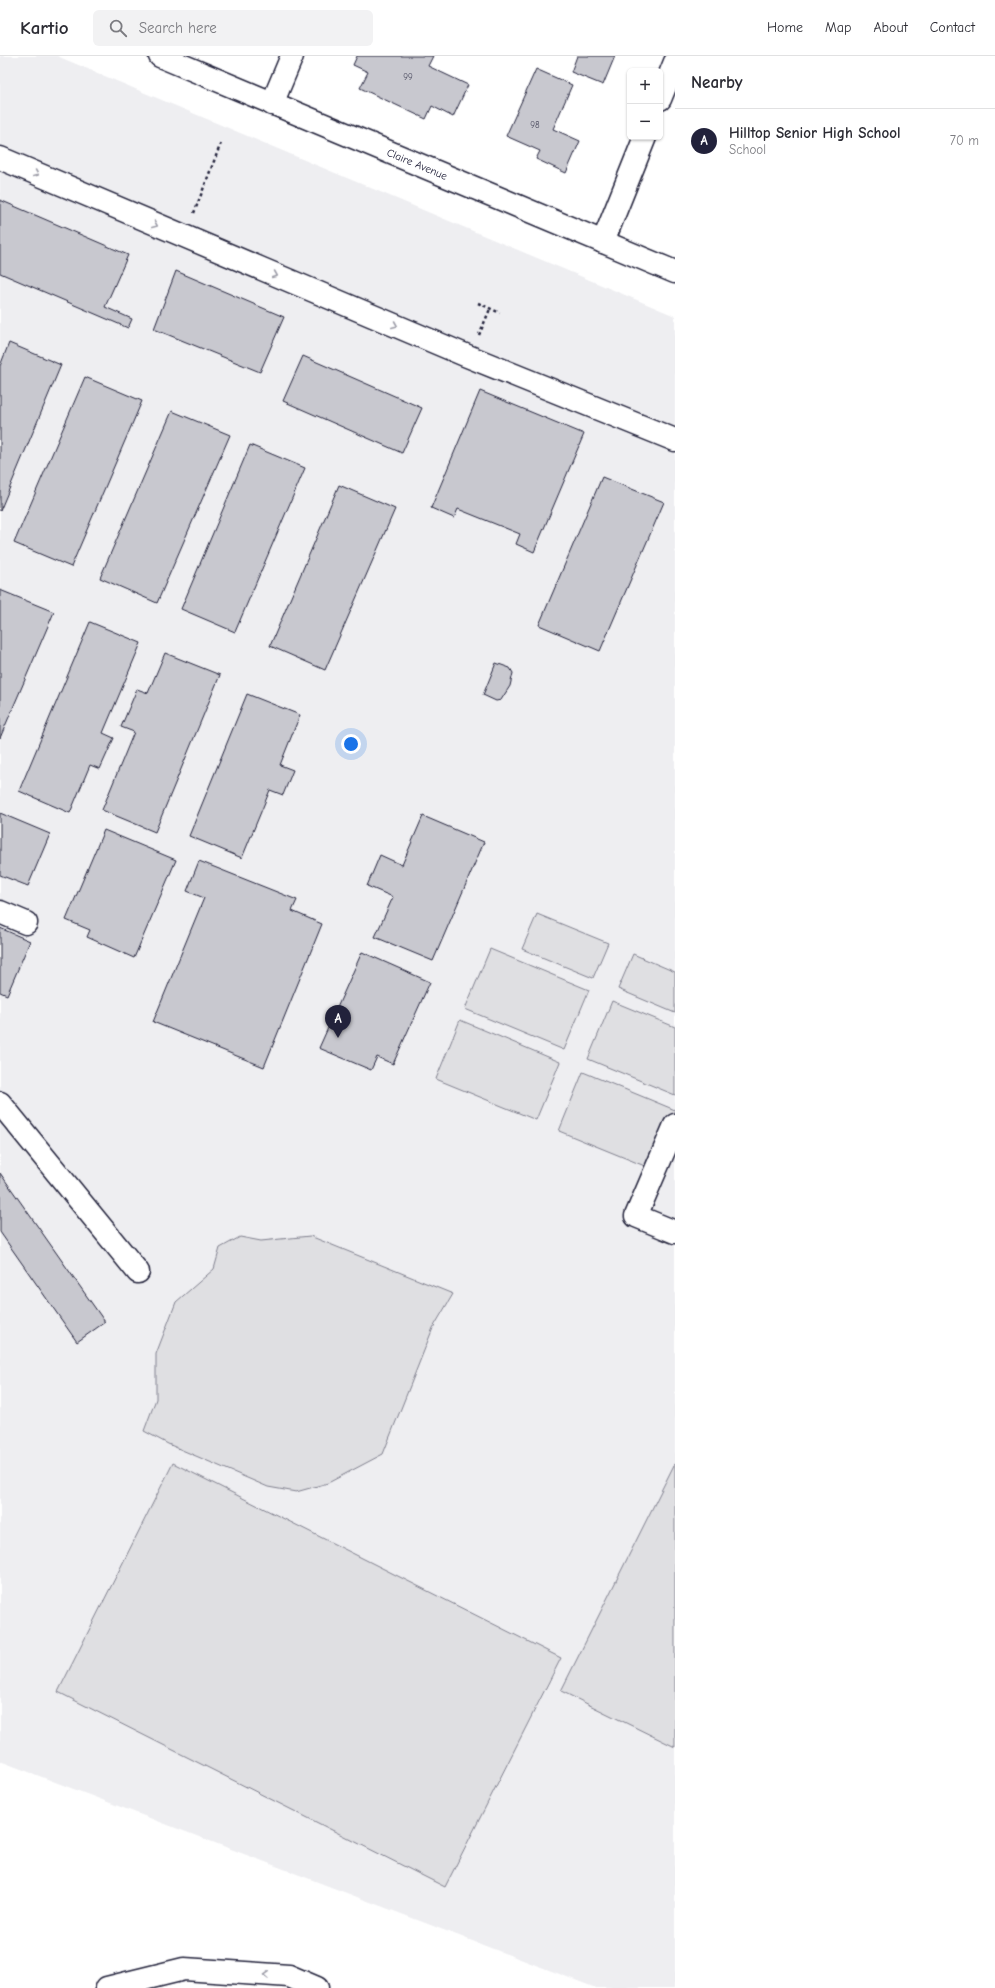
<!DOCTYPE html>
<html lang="en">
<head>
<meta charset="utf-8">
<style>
	:root { --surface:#fff; --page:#f2f2f3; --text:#2b2b33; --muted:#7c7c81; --line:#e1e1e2; --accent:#22223b }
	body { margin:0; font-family:"Comic Neue",sans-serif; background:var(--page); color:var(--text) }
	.controls { position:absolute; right:12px; top:12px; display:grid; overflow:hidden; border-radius:6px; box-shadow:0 1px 3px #0004 }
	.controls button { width:36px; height:36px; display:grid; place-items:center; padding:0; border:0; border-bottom:1px solid var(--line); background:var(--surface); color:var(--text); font:20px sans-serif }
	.you { position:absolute; left:351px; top:688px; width:14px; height:14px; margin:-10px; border:3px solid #fff; border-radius:50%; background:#1a73e8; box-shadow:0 0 0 6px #1a73e833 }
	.badge { display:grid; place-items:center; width:26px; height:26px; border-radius:50%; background:var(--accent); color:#fff; font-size:13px; font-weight:700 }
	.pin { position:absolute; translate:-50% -33px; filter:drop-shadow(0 1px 2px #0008) }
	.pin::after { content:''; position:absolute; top:21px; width:14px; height:12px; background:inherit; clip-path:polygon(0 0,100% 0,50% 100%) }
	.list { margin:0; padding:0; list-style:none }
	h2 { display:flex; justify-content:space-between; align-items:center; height:52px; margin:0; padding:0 16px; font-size:17px }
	h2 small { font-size:13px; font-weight:400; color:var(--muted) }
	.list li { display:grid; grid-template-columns:26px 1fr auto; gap:12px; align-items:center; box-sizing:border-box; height:64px; padding:0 16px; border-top:1px solid var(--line) }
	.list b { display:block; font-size:15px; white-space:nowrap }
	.list p { margin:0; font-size:13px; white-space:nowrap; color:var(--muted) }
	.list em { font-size:13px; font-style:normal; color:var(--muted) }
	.icon { flex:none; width:22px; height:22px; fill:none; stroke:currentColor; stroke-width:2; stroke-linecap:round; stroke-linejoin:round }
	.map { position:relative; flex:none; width:675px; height:1932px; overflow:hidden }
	header { display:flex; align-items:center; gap:24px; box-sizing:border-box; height:56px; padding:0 20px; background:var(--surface); border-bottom:1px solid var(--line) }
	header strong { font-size:19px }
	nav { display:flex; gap:22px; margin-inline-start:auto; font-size:14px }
	.search { width:280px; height:36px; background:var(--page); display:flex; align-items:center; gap:10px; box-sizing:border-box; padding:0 14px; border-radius:6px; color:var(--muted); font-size:15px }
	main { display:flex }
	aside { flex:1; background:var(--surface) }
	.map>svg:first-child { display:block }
	.built { fill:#eeeef1 }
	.green { fill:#dfdfe2; stroke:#80808e }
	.building { fill:#c8c8cf; stroke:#22223b }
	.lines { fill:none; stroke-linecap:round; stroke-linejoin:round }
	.minor-casing { stroke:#22223b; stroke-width:25 }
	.highway-casing { stroke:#22223b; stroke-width:25 }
	.path { stroke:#22223b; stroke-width:2.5; stroke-dasharray:3 3; stroke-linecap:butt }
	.minor { stroke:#fff; stroke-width:22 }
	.highway { stroke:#fff; stroke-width:22 }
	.oneway { stroke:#9c9ca7 }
	.labels { text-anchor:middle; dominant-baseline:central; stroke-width:3; stroke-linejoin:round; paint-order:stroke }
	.number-label { font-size:9px; fill:#4c4c60 }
	.street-label { font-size:11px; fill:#22223b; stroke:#fff }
</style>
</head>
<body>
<header>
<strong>Kartio</strong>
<div class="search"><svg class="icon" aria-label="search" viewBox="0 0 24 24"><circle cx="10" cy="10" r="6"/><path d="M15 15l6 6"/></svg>Search here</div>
<nav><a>Home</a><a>Map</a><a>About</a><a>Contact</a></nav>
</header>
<main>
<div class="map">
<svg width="675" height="1932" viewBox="0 0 675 1932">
	<rect width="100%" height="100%" fill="#fff"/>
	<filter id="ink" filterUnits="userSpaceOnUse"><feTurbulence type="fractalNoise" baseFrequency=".025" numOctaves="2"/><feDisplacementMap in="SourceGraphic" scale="8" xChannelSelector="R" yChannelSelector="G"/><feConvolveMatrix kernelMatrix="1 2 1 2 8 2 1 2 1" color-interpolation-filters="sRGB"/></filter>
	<g filter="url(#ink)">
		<path class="built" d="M0 0H57L675 260V1932H596L0 1705Z"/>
		<g class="green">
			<path d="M537 858 608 887 593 922 522 893Z"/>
			<path d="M490 893 589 934 564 994 465 953Z"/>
			<path d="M633 898 675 916V957L618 933Z"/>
			<path d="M612 945 675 971V1039L588 1003Z"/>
			<path d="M460 964 560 1006 536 1064 436 1023Z"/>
			<path d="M583 1016 675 1054V1072L657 1115 559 1075Z"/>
			<path d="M310 1180 453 1238 433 1272 383 1398 328 1427 296 1436 268 1431 168 1388 144 1375 156 1343V1298L176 1246 214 1213 220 1192 240 1181 261 1185Z"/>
			<path d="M173 1407 561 1602 445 1831 58 1636Z"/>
			<path d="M675 1407V1691L561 1635Z"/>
		</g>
		<g class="building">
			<path d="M357 0H433L428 10 468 29 453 61 432 50 426 63 360 32 368 16 353 9Z"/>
			<path d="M577 0H615L603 29 571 16Z"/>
			<path d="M536 13 572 29 553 73 580 85 566 117 536 103 540 95 506 80Z"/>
			<path d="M0 144 128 199 105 251 132 263 128 272 0 217Z"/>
			<path d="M176 215 284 261 260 316 154 273Z"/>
			<path d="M9 287 61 309 0 455V310Z"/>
			<path d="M303 300 422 352 402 397 283 345Z"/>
			<path d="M85 321 142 345 71 511 14 487Z"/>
			<path d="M480 335 584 378 534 496 516 488 520 478 458 453 454 462 431 452Z"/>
			<path d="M172 355 230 379 157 547 100 522Z"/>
			<path d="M250 389 305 412 235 576 181 553Z"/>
			<path d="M602 421 664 446 600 595 539 569Z"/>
			<path d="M339 429 395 453 325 614 270 590Z"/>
			<path d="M0 534 54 556 0 682Z"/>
			<path d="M90 566 141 587 103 677 114 682 100 713 90 709 70 757 19 735Z"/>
			<path d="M165 597 220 619 155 776 102 754 134 676 121 671 137 633 148 637Z"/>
			<path d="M496 607 510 612 513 617 510 630 501 644 496 645 483 639Z"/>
			<path d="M247 638 300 659 280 709 293 714 283 739 270 734 242 802 189 780Z"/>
			<path d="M0 757 50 778 28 830 0 819Z"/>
			<path d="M423 760 484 786 433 905 375 881 393 841 367 830 380 799 402 809Z"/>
			<path d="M104 774 176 804 134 902 87 881 90 874 66 864Z"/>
			<path d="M199 805 297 844 292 855 322 868 264 1011 153 966 204 842 187 835Z"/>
			<path d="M0 872 30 885 7 939 0 936Z"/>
			<path d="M362 896 430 926 393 1008 377 1001 371 1014 319 992Z"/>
			<path d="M0 1117 105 1266 77 1286 0 1176Z"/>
		</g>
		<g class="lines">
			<defs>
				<g id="minor">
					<path id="s1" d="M160 0 675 216"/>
					<path d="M660 43 675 6"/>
					<path d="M272 48 292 0"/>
					<path d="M0 102 465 299 675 384"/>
					<path d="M603 186 645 81"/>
					<path d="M0 856 26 867"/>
					<path d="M0 1047 138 1216"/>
					<path d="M675 1069 636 1160 675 1176"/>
				</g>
				<path id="highway" d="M107 1932 184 1913 289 1920 317 1932"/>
			</defs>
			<use href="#minor" class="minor-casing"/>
			<use href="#highway" class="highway-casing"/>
			<g class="path">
				<path d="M194 157 221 87"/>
				<path d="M478 247 500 257"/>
				<path d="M479 279 490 253"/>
			</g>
			<use href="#minor" class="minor"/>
			<use href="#highway" class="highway"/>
		</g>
		<defs><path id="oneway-chevron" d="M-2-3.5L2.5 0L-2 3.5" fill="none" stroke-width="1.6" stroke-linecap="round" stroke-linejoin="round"/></defs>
		<g class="oneway">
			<use href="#oneway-chevron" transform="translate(36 118) rotate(23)"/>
			<use href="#oneway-chevron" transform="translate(155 169) rotate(23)"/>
			<use href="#oneway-chevron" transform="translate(275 219) rotate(23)"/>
			<use href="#oneway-chevron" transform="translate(395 269) rotate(23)"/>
			<use href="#oneway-chevron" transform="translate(266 1919) rotate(-176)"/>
		</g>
	</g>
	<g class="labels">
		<g class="number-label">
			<text x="408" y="21">99</text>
			<text x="535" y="69">98</text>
		</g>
		<g class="street-label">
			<text stroke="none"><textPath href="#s1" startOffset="279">Claire Avenue</textPath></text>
		</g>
	</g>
</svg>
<div class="controls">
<button>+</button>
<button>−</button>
</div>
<div class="you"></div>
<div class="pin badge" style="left:338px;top:982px">A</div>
</div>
<aside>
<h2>Nearby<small></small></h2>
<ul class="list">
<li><span class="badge">A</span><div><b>Hilltop Senior High School</b><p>School</p></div><em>70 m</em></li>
</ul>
</aside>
</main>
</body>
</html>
